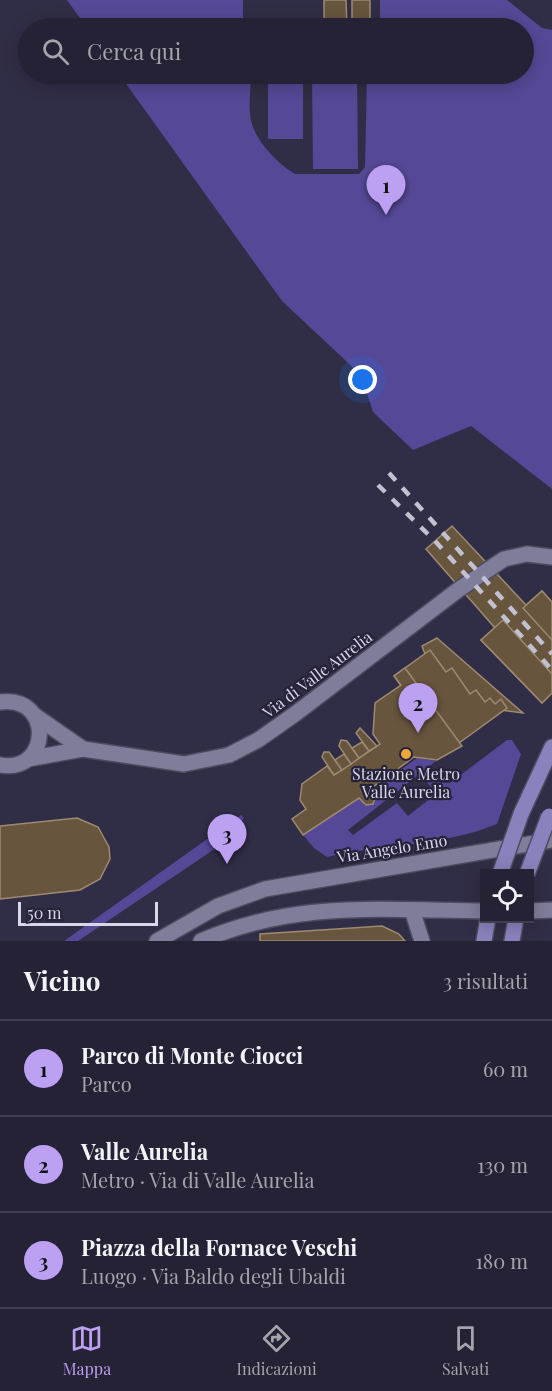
<!DOCTYPE html>
<html lang="it">
<head>
<meta charset="utf-8">
<style>
	:root { --surface:#242234; --page:#302f40; --text:#f1f3f6; --muted:#a3a4ac; --line:#413f4f; --accent:#bca0f2 }
	body { margin:0; font-family:"Playfair Display",serif; background:var(--page); color:var(--text) }
	.controls { position:absolute; right:18px; bottom:18px; display:grid; overflow:hidden; border-radius:0px; box-shadow:0 3px 15px #0003 }
	.controls button { width:54px; height:54px; display:grid; place-items:center; padding:0; border:0; border-bottom:2px solid var(--line); background:var(--surface); color:var(--text); font:30px sans-serif }
	.scale { position:absolute; left:18px; bottom:15px; width:140px; box-sizing:border-box; padding-left:6px; border:3px solid #d8d7e7; border-top:0; font-size:16px; line-height:21px; white-space:nowrap; color:#d8d7e7; -webkit-text-stroke:4px #26233b; paint-order:stroke }
	.you { position:absolute; left:363px; top:380px; width:21px; height:21px; margin:-15px; border:4px solid #fff; border-radius:50%; background:#1a73e8; box-shadow:0 0 0 9px #1a73e833 }
	.badge { display:grid; place-items:center; width:39px; height:39px; border-radius:50%; background:var(--accent); color:#111; font-size:20px; font-weight:700 }
	.pin { position:absolute; translate:-50% -50px; filter:drop-shadow(0 2px 3px #0008) }
	.pin::after { content:''; position:absolute; top:32px; width:21px; height:18px; background:inherit; clip-path:polygon(0 0,100% 0,50% 100%) }
	.list { margin:0; padding:0; list-style:none }
	h2 { display:flex; justify-content:space-between; align-items:center; height:78px; margin:0; padding:0 24px; font-size:26px }
	h2 small { font-size:20px; font-weight:400; color:var(--muted) }
	.list li { display:grid; grid-template-columns:39px 1fr auto; gap:18px; align-items:center; box-sizing:border-box; height:96px; padding:0 24px; border-top:2px solid var(--line) }
	.list b { display:block; font-size:22px; white-space:nowrap }
	.list p { margin:0; font-size:20px; white-space:nowrap; color:var(--muted) }
	.list em { font-size:20px; font-style:normal; color:var(--muted) }
	.icon { flex:none; width:33px; height:33px; fill:none; stroke:currentColor; stroke-width:2; stroke-linecap:round; stroke-linejoin:round }
	.map { position:relative; flex:none; width:552px; height:941px; overflow:hidden }
	.search { position:absolute; background:var(--surface); box-shadow:0 3px 15px #0003; left:18px; right:18px; top:18px; height:66px; display:flex; align-items:center; gap:15px; box-sizing:border-box; padding:0 21px; border-radius:33px; color:var(--muted); font-size:22px }
	.sheet { height:366px; background:var(--surface) }
	nav { display:flex; justify-content:space-around; align-items:center; box-sizing:border-box; height:84px; border-top:2px solid var(--line); background:var(--surface); font-size:16px; color:var(--muted) }
	nav a { display:grid; justify-items:center; gap:3px }
	nav .on { color:var(--accent) }
	.map>svg:first-child { display:block }
	.green { fill:#554896 }
	.building { fill:#68553e; stroke:#9e8a71; stroke-width:1.5 }
	.lines { fill:none; stroke-linecap:round; stroke-linejoin:round }
	.street-casing { stroke:#4e4b60; stroke-width:18 }
	.secondary-casing { stroke:#4e4b60; stroke-width:18 }
	.primary-casing { stroke:#4e4b60; stroke-width:18 }
	.street { stroke:#7f7d9a; stroke-width:15 }
	.secondary { stroke:#7f7d9a; stroke-width:15 }
	.primary { stroke:#8982bd; stroke-width:15 }
	.rail { stroke:#c2c1d2; stroke-width:4.5; stroke-dasharray:10 10; stroke-linecap:butt }
	.primary-bridge-casing { stroke:#4e4b60; stroke-width:18; stroke-linecap:butt }
	.primary-bridge { stroke:#8982bd; stroke-width:15 }
	.poi-dot { fill:#efa73d; stroke:#26233b; stroke-width:2 }
	.labels { text-anchor:middle; dominant-baseline:central; stroke-width:4.5; stroke-linejoin:round; paint-order:stroke }
	.street-label { font-size:16px; fill:#d8d7e7; stroke:#26233b }
	.poi-label { font-size:16px; fill:#d8d7e7; stroke:#26233b }
</style>
</head>
<body>
<div class="map">
<svg width="552" height="941" viewBox="0 0 552 941">
	<rect width="100%" height="100%" fill="#302d46"/>
	<g class="green">
		<path d="M67 0H243V28H87Z"/>
		<path d="M380 0H507L542 28 552 30V489L471 426 413 450 373 412 361 375 282 301 119 74H251C251 88 248 106 251 120 255 141 278 164 295 174H359L365 167 367 74H524V28H380Z"/>
		<rect x="268" y="74" width="35" height="65"/>
		<path d="M312 74H357L358 169H313Z"/>
		<path d="M507 740H512L521 754 497 824C445 846 382 844 327 857L314 848 303 835 359 798 366 805 373 804 375 798 370 792 417 758 436 761 348 830 353 835 397 803 408 816 436 794 427 782 450 783Z"/>
		<path d="M241 815 244 818 225 842 78 941H64Z"/>
	</g>
	<g class="building">
		<path d="M324 0H346L347 28H324Z"/>
		<rect x="352" y="0" width="18" height="28"/>
		<path d="M452 526 526 605 542 591 552 602V693L542 703 481 640 495 628 426 549Z"/>
		<path d="M542 591 552 602V640L523 608Z"/>
		<path d="M503 620 552 674V693L542 703 481 640Z"/>
		<path d="M437 638 523 713 462 705 441 687 420 658 425 654 422 646Z"/>
		<path d="M430 650 446 672 452 668 470 694 476 690 485 702 490 698 495 704 501 699 507 708 448 751 394 676Z"/>
		<path d="M405 668 462 746 437 760 414 757 369 790 375 798 373 804 366 805 359 798 303 835 292 819 306 809 300 800 302 784 327 766 334 775 380 744 373 734 375 703 401 685 394 676Z"/>
		<path d="M360 728 377 746 369 751 356 733Z"/>
		<path d="M341 740 347 741 359 758 351 764 339 746Z"/>
		<path d="M362 742 369 751 359 758 352 748Z"/>
		<path d="M329 752 342 770 334 775 322 757 324 752Z"/>
		<path d="M344 754 351 764 342 770 335 760Z"/>
		<path d="M77 818 98 827 109 847 110 859 100 879 80 890 0 899V826Z"/>
		<path d="M382 926 399 934 405 941H260V934Z"/>
	</g>
	<g class="lines">
		<defs>
			<g id="street">
				<path d="M0 702C54 695 51 774 0 765"/>
				<path d="M34 715 83 749"/>
				<path d="M28 759 83 749 184 764 229 755 258 740 295 714 458 590 504 559 527 554 552 557"/>
				<path d="M412 910 422 941"/>
			</g>
			<g id="secondary">
				<path d="M530 911 552 910"/>
				<path d="M157 941 218 906 265 889 552 840"/>
				<path d="M201 941C296 900 385 910 484 911"/>
			</g>
			<g id="primary">
				<path d="M521 814 552 747"/>
				<path d="M484 941 488 918"/>
				<path d="M512 941 516 918"/>
			</g>
		</defs>
		<use href="#street" class="street-casing"/>
		<use href="#secondary" class="secondary-casing"/>
		<use href="#primary" class="primary-casing"/>
		<use href="#street" class="street"/>
		<use href="#secondary" class="secondary"/>
		<use href="#primary" class="primary"/>
		<g class="rail">
			<path d="M389 473 552 654"/>
			<path d="M378 485 435 541 552 670"/>
		</g>
		<defs>
			<g id="primary-bridge">
				<path d="M500 874 521 814"/>
				<path d="M527 874 549 816"/>
			</g>
		</defs>
		<use href="#primary-bridge" class="primary-bridge-casing"/>
		<use href="#primary-bridge" class="primary-bridge"/>
	</g>
	<circle class="poi-dot" cx="406" cy="754" r="6"/>
	<g class="labels">
		<g class="street-label">
			<text transform="translate(317 674) rotate(-37)">Via di Valle Aurelia</text>
			<text transform="translate(392 848) rotate(-9)">Via Angelo Emo</text>
		</g>
		<g class="poi-label">
			<text x="406" y="773">Stazione Metro<tspan x="406" dy="18">Valle Aurelia</tspan></text>
		</g>
	</g>
</svg>
<div class="controls">
<button><svg class="icon" aria-label="locate" viewBox="0 0 24 24"><circle cx="12" cy="12" r="6"/><path d="M12 2v4M12 18v4M2 12h4M18 12h4"/></svg></button>
</div>
<div class="scale">50 m</div>
<div class="you"></div>
<div class="pin badge" style="left:386px;top:215px">1</div>
<div class="pin badge" style="left:418px;top:733px">2</div>
<div class="pin badge" style="left:227px;top:864px">3</div>
<div class="search"><svg class="icon" aria-label="search" viewBox="0 0 24 24"><circle cx="10" cy="10" r="6"/><path d="M15 15l6 6"/></svg>Cerca qui</div>
</div>
<section class="sheet">
<h2>Vicino<small>3 risultati</small></h2>
<ul class="list">
<li><span class="badge">1</span><div><b>Parco di Monte Ciocci</b><p>Parco</p></div><em>60 m</em></li>
<li><span class="badge">2</span><div><b>Valle Aurelia</b><p>Metro · Via di Valle Aurelia</p></div><em>130 m</em></li>
<li><span class="badge">3</span><div><b>Piazza della Fornace Veschi</b><p>Luogo · Via Baldo degli Ubaldi</p></div><em>180 m</em></li>
</ul>
</section>
<nav>
<a class="on"><svg class="icon" aria-label="map" viewBox="0 0 24 24"><path d="M3 6l6-2 6 2 6-2v14l-6 2-6-2-6 2zM9 4v14M15 6v14"/></svg>Mappa</a>
<a><svg class="icon" aria-label="directions" viewBox="0 0 24 24"><path d="M12 3l9 9-9 9-9-9zM9 14v-3h6M13 9l2 2-2 2"/></svg>Indicazioni</a>
<a><svg class="icon" aria-label="saved" viewBox="0 0 24 24"><path d="M7 4h10v16l-5-4-5 4z"/></svg>Salvati</a>
</nav>
</body>
</html>
